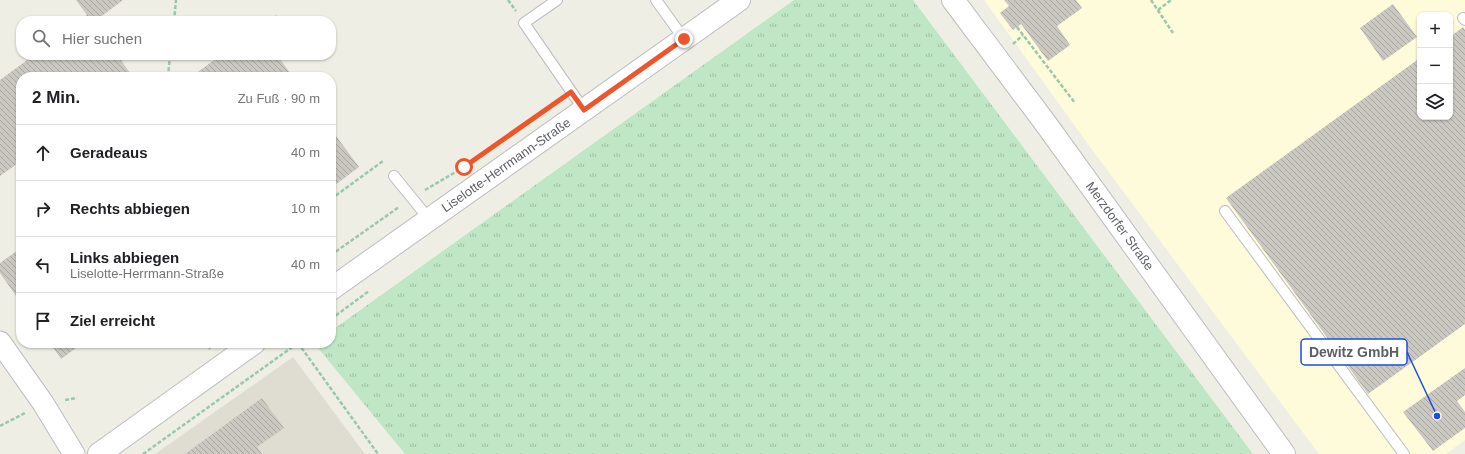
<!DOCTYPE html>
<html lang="de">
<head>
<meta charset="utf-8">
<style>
	:root { --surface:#fff; --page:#f6f6f6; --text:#202124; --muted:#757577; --line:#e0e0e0 }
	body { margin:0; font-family:Helvetica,sans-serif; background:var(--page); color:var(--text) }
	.controls { position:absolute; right:12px; top:12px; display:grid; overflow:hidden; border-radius:8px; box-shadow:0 1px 3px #0004 }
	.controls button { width:36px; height:36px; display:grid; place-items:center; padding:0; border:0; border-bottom:1px solid var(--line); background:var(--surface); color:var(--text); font:20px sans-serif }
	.stop { position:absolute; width:12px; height:12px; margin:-9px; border:3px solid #ec562d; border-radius:50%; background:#fff }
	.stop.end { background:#ec562d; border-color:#fff; box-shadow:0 1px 4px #0008 }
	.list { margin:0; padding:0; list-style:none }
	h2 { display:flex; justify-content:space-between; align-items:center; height:52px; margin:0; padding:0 16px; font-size:17px }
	h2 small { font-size:13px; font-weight:400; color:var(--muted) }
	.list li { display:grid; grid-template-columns:26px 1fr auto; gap:12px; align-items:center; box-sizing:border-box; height:56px; padding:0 16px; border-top:1px solid var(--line) }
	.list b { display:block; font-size:15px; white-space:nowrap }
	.list p { margin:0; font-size:13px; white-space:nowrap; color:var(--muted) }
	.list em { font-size:13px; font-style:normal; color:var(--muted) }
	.icon { flex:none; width:22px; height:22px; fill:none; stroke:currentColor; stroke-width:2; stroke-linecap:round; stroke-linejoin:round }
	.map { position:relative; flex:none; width:1465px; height:454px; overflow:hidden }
	.search { position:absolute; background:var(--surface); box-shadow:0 1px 3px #0004; left:16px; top:16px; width:320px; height:44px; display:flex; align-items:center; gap:10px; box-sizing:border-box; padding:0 14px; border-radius:16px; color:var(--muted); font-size:15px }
	.panel { position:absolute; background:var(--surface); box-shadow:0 1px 3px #0004; left:16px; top:72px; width:320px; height:276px; border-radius:16px }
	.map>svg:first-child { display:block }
	.commercial { fill:#fefbda; fill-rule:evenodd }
	.education { fill:#dfddd2 }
	.grass { fill:url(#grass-tufts) }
	.building { fill:url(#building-back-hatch) }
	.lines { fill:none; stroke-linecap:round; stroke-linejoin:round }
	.service-casing { stroke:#bcbdc3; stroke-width:12 }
	.minor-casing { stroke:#bcbdc3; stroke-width:23 }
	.tertiary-casing { stroke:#bcbdc3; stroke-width:24 }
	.path { stroke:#99c8ac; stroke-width:2.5; stroke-dasharray:4 2; stroke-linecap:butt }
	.service { stroke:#fff; stroke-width:10 }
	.minor { stroke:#fff; stroke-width:21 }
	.tertiary { stroke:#fff; stroke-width:22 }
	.route { stroke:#ec562d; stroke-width:5 }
	.labels { text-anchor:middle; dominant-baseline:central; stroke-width:3; stroke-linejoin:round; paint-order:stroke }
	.street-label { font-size:13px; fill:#5c5f65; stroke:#fff }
	.leader { fill:none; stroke:#1d4ed8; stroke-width:1.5 }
	.callout-dot { fill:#1d4ed8; stroke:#fff; stroke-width:1.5 }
	.callout { fill:#fff; stroke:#1d4ed8; stroke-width:1.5 }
	.callout-label { font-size:14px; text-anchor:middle; font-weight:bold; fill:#5c5f65 }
</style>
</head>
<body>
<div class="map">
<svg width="1465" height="454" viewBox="0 0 1465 454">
	<defs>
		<pattern id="grass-tufts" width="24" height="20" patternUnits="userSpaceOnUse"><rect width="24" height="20" fill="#c0e7c5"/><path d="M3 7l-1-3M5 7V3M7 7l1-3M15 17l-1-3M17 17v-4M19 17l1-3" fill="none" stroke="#9fbea4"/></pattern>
		<pattern id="building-back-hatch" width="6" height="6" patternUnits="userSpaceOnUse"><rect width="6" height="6" fill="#cac8c1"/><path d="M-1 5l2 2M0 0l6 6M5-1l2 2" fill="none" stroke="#a7a6a0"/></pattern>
	</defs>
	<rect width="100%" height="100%" fill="#efeee4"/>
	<path class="commercial" d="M984 0H1465V440L1446 454H1319L1093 151ZM1420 15H1450V117H1420Z"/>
	<path class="education" d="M293 357 365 454H155Z"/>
	<path class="grass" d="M794 0H913L1253 454H405L314 343H331V331Z"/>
	<g class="building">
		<path d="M76 0H123L95 21H79L87 15Z"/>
		<path d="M1004 0H1076L1082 8 1057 26 1070 45 1048 61 1021 24 1013 30 1000 13 1009 6Z"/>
		<path d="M1393 4 1417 37 1383 61 1360 28Z"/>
		<path d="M276 15 281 21H268Z"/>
		<path d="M1463 27 1465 30V324L1368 394 1226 198 1420 58V117H1450V37Z"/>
		<path d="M34 55H117L133 77H21V161L0 176V80Z"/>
		<path d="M221 55H277L293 77H191Z"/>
		<path d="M331 129 359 167 331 188Z"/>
		<path d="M21 248V303L0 273V263Z"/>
		<path d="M50 343H83L61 359Z"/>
		<path d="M1465 368V395L1457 401 1465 412V428L1433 451 1403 412Z"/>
		<path d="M262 398 284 428 257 447 262 454H185Z"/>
	</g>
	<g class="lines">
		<defs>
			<g id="service">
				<path d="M557 0 524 23 584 110"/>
				<path d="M656 0 684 39"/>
				<path d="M1463 18 1465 20"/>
				<path d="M394 176 429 219"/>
				<path d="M1225 211 1404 454"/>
			</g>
			<path id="minor" d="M0 342 43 403 74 454"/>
			<g id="tertiary">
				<path d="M953 0 1046 124 1284 454"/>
				<path d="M331 289 739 0"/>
				<path d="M99 454 254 343"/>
			</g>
		</defs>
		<use href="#service" class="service-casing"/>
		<use href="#minor" class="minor-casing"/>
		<use href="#tertiary" class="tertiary-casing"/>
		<g class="path">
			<path d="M508 0 516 11"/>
			<path d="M1151 0 1173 33"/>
			<path d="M1158 10 1171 0"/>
			<path d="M174 21 176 0"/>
			<path d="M1017 27 1075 103"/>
			<path d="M1013 44 1023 35"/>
			<path d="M168 77 170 55"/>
			<path d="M425 190 459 170"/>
			<path d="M331 199 383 161"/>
			<path d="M331 255 399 207"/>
			<path d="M331 319 369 291"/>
			<path d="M206 343 210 349"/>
			<path d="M298 343 378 454"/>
			<path d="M65 400 77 398"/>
			<path d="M0 426 25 413"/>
			<path d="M143 454 298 343"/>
		</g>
		<use href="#service" class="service"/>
		<use href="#minor" class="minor"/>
		<use href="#tertiary" class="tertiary"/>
	</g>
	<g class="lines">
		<path class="route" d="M464 167 571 92 584 110 684 39"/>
	</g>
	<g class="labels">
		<g class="street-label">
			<text transform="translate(506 165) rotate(-35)">Liselotte-Herrmann-Straße</text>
			<text transform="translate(1120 226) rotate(54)">Merzdorfer Straße</text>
		</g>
	</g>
	<path class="leader" d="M1437 416L1407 352"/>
	<circle class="callout-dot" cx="1437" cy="416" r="4"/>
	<rect class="callout" x="1301" y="339" width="106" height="26" rx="4"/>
	<g class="callout-label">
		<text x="1354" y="357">Dewitz GmbH</text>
	</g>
</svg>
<div class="controls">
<button>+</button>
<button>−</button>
<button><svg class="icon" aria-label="layers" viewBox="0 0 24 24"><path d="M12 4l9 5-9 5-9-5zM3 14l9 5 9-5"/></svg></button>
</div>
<div class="stop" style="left:464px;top:167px"></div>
<div class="stop end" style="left:684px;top:39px"></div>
<div class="search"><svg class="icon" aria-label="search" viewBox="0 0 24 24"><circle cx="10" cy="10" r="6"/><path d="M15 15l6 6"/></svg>Hier suchen</div>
<section class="panel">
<h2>2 Min.<small>Zu Fuß · 90 m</small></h2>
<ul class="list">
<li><svg class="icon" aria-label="ahead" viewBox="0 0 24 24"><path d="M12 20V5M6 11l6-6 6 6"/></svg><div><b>Geradeaus</b></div><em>40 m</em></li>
<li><svg class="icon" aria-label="right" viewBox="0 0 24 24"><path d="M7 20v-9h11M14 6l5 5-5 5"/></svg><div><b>Rechts abbiegen</b></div><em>10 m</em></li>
<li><svg class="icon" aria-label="left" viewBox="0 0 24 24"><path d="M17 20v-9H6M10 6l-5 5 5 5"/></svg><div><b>Links abbiegen</b><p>Liselotte-Herrmann-Straße</p></div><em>40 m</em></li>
<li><svg class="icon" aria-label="arrive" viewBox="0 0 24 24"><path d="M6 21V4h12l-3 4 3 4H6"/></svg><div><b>Ziel erreicht</b></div></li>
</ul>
</section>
</div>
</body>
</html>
